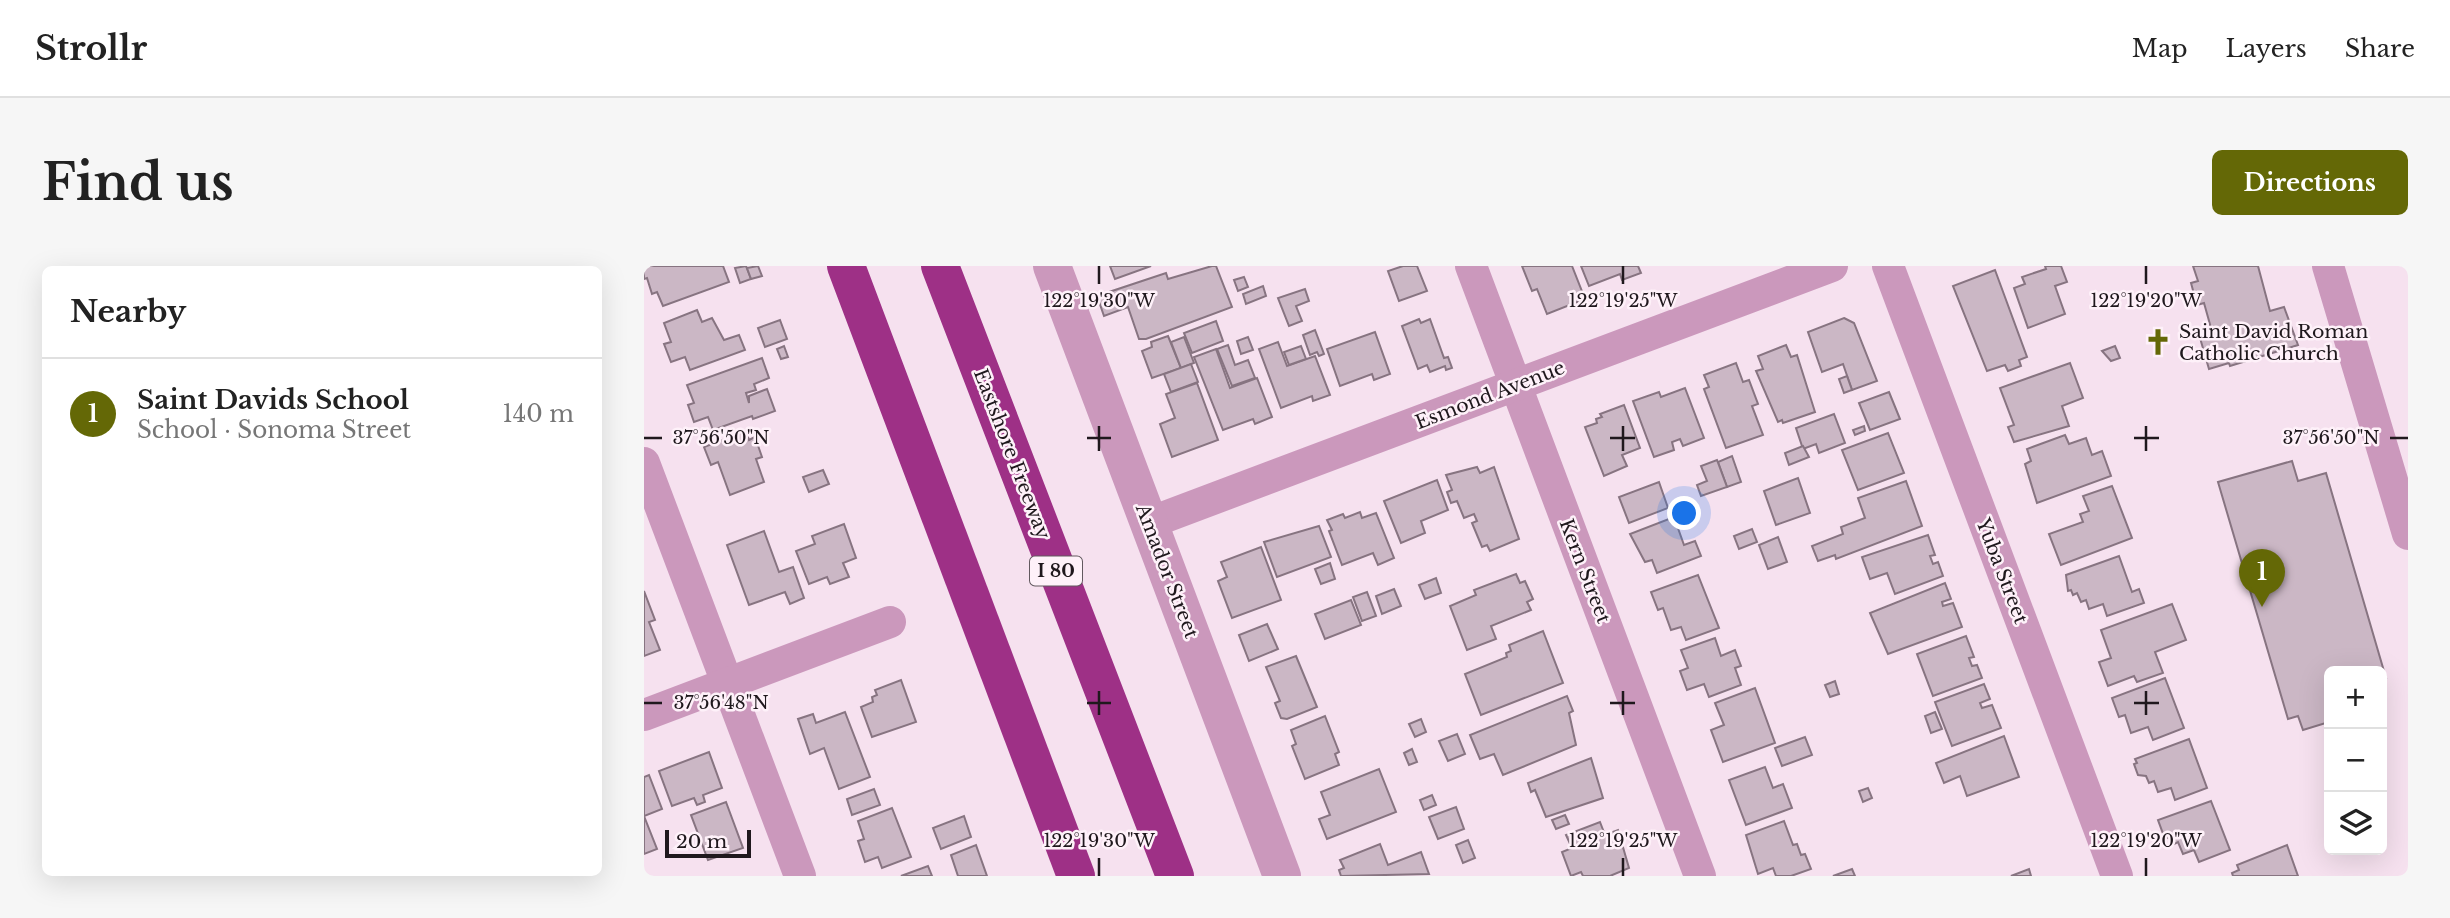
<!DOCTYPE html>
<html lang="en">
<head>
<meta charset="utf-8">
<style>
	:root { --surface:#fff; --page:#f6f6f6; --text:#222; --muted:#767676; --line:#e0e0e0; --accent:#646806 }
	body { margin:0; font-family:"Libre Baskerville",serif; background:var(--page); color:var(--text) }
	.controls { position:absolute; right:21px; bottom:21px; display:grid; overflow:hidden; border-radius:10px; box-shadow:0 7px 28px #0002 }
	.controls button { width:63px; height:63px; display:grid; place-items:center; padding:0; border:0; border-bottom:2px solid var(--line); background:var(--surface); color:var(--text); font:35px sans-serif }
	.scale { position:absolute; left:21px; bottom:18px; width:86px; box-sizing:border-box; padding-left:7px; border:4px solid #1f181d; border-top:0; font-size:19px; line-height:24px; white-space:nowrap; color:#1f181d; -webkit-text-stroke:5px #fef1f9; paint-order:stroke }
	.you { position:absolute; left:1041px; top:248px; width:24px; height:24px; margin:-18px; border:5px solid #fff; border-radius:50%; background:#1a73e8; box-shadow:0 0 0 10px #1a73e833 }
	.badge { display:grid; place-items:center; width:46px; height:46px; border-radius:50%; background:var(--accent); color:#fff; font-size:23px; font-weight:700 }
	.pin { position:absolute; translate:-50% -58px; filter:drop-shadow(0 2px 4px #0008) }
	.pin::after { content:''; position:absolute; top:37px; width:24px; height:21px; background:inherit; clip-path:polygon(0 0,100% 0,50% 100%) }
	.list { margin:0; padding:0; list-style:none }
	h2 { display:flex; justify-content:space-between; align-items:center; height:91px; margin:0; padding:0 28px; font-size:30px }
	h2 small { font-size:23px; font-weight:400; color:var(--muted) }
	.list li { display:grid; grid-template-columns:46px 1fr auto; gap:21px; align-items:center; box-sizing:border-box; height:112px; padding:0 28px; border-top:2px solid var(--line) }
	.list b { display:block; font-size:26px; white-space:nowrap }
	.list p { margin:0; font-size:23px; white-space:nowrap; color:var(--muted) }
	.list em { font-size:23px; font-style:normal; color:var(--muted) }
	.icon { flex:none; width:38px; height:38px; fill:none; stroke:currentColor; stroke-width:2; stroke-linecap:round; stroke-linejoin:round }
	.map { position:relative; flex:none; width:1764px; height:610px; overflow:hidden; border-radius:10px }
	header { display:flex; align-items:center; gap:42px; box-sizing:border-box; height:98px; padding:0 35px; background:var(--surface); border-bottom:2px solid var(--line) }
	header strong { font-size:33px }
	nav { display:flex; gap:38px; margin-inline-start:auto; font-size:24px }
	.intro { display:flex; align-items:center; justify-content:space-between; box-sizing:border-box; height:168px; padding:0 42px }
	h1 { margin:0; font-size:49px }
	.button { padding:18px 32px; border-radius:10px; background:var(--accent); color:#fff; font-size:24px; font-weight:700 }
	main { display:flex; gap:42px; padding:0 42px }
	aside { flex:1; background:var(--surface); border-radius:10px; box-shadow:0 7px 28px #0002 }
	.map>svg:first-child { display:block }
	.building { fill:#cbb7c5; stroke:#877481; stroke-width:2 }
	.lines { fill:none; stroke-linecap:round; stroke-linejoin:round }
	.minor { stroke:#cb98bc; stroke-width:32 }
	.tertiary { stroke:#cb98bc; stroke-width:38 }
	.motorway { stroke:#9e3086; stroke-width:38 }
	.ticks { fill:none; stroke:#1f181d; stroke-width:2.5 }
	.labels { text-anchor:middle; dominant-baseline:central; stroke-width:5; stroke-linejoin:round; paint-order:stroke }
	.shield { fill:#fef1f9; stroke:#62595f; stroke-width:2 }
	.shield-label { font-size:18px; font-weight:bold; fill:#1f181d }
	.poi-label { font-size:19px; fill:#1f181d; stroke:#fef1f9; text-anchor:start }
	.street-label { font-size:19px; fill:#1f181d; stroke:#fef1f9 }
	.ticks-label { font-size:18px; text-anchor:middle; fill:#1f181d; stroke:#fef1f9; stroke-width:5; stroke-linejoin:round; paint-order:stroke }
</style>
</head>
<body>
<header>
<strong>Strollr</strong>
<nav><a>Map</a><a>Layers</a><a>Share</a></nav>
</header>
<div class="intro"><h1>Find us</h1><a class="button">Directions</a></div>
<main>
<aside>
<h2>Nearby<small></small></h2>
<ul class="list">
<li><span class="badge">1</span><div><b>Saint Davids School</b><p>School · Sonoma Street</p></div><em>140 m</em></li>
</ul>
</aside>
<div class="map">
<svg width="1764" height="610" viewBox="0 0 1764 610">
	<rect width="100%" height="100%" fill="#f6e1ef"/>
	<g class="building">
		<path d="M0 0H79L85 16 19 40 13 26 8 28 3 12 0 13Z"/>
		<path d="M102 0 107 13 96 17 91 2Z"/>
		<path d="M114 0 118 10 107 13 103 2Z"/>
		<path d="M466 0H507L471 13Z"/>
		<path d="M568 0H572L588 41 502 73H495L484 41 460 50 453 30 522 7 524 13Z"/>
		<path d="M759 0H773L783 25 755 35 744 5Z"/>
		<path d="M878 0H928L941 33 903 48 893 23 888 25Z"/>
		<path d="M937 0H994L997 7 978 14 976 8 945 20Z"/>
		<path d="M1401 0H1417L1423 16 1411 20 1421 48 1384 62 1370 22 1381 18 1378 11 1402 3Z"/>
		<path d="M1549 0H1614L1626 45 1640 41 1654 79 1586 100 1585 97 1565 103 1554 65 1567 62 1560 37 1553 39 1547 17 1554 15Z"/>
		<path d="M1351 4 1383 91 1375 94 1377 100 1364 105 1361 99 1343 105 1309 20Z"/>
		<path d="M600 11 604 21 594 25 590 14Z"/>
		<path d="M619 20 622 30 602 38 599 28Z"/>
		<path d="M661 23 665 35 652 40 658 55 645 60 634 32Z"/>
		<path d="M53 44 58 56 68 52 80 74 95 69 101 84 46 104 41 91 27 96 20 78 27 76 20 57Z"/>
		<path d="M1200 52 1210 57 1233 115 1208 124 1199 98 1178 106 1164 66Z"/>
		<path d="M775 53 777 57 786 53 800 92 804 91 808 102 802 104 801 100 786 106 783 99 774 103 758 60Z"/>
		<path d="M136 54 143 73 121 81 114 62Z"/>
		<path d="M572 55 579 75 548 87 540 67Z"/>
		<path d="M671 64 680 88 675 90 673 86 666 89 659 69Z"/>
		<path d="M731 66 746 108 730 114 728 108 696 120 683 83Z"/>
		<path d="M524 70 537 102 508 112 498 85 508 81 507 76Z"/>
		<path d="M540 71 550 97 537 102 527 76Z"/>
		<path d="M604 71 609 84 597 88 593 75Z"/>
		<path d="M634 76 643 100 671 90 686 129 669 135 668 130 637 142 615 83Z"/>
		<path d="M584 79 591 99 604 94 611 112 588 120 573 83Z"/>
		<path d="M1142 79 1147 91 1153 89 1171 146 1139 157 1138 154 1134 156 1112 105 1119 103 1114 90Z"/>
		<path d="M140 80 144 91 137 93 133 83Z"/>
		<path d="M657 80 662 93 645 99 640 86Z"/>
		<path d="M1471 80 1476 92 1467 95 1458 85Z"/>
		<path d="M572 83 586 122 613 112 628 151 611 158 609 153 579 164 550 91Z"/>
		<path d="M118 92 125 112 110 118 112 124 102 127 105 137V130L123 123 131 145 109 153 108 150 69 164 64 151 50 156 44 139 50 137 43 119Z"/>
		<path d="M1092 97 1099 116 1105 114 1114 138 1108 140 1119 169 1082 182 1060 123 1065 121 1060 109Z"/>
		<path d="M1426 97 1439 132 1418 140 1425 160 1370 176 1364 161 1370 159 1356 122Z"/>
		<path d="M547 98 554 116 527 126 520 108Z"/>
		<path d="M1203 110 1208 124 1200 127 1195 113Z"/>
		<path d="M553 117 574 174 528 191 516 158 531 152 522 128Z"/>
		<path d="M1041 122 1060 172 1039 180 1036 173 1028 176 1030 184 1010 191 989 135 1015 126 1017 131Z"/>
		<path d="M1245 126 1256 153 1226 164 1215 137Z"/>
		<path d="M980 139 996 182 978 189 983 200 960 210 941 161 953 157 952 153 958 151 956 148Z"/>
		<path d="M1190 148 1201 177 1175 187 1172 178 1159 183 1152 162Z"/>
		<path d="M1220 160 1221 165 1211 169 1209 164Z"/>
		<path d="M102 165 105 174 111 171 118 191 112 193 120 216 86 229 74 196 67 199 60 181Z"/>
		<path d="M1244 167 1260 207 1214 224 1198 184Z"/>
		<path d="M1421 169 1425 178 1442 172 1448 189 1458 185 1467 210 1393 237 1381 198 1387 195 1383 183Z"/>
		<path d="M1159 180 1165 191 1145 199 1141 187Z"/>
		<path d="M1088 190 1097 216 1083 221 1074 196Z"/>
		<path d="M1073 194 1083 221 1057 230 1053 219 1063 215 1057 200Z"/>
		<path d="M1648 195 1654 215 1682 207 1742 412 1738 413V405H1685V456L1659 464 1654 450 1644 453 1574 216Z"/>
		<path d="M833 201 836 207 850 201 875 273 846 285 843 279 838 281 828 257 833 255 830 248 820 252 813 235 807 237 803 226 808 224 802 209Z"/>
		<path d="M179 204 185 218 165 226 159 211Z"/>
		<path d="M1154 212 1166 247 1132 259 1120 225Z"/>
		<path d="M793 214 804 244 777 255 781 267 757 277 740 235Z"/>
		<path d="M1262 215 1278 260 1192 293 1191 289 1174 295 1168 280 1199 268 1197 261 1221 252 1214 232Z"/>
		<path d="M1015 216 1024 242 985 257 975 231Z"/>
		<path d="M1468 220 1488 272 1417 299 1405 268 1439 256 1436 248 1445 245 1439 230Z"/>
		<path d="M716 246 718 252 732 247 750 292 734 299 729 287 698 299 685 265 688 264 683 254 699 248 701 252Z"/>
		<path d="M1030 251 1040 279 1051 275 1057 290 1013 307 1008 294 1001 296 986 268Z"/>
		<path d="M200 258 212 292 199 297 205 311 186 318 183 311 165 318 152 285 171 278 168 270Z"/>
		<path d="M675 260 687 291 633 311 620 276Z"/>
		<path d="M1108 263 1113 276 1095 283 1090 270Z"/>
		<path d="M120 265 135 306 149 301 160 332 146 338 141 326 105 339 83 279Z"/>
		<path d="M1284 269 1291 289 1286 290 1289 298 1294 296 1299 310 1251 328 1243 307 1226 313 1218 291Z"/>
		<path d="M1134 271 1143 296 1124 303 1115 279Z"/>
		<path d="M617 281 637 334 588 352 574 315 583 311 577 296Z"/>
		<path d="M1475 290 1488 326 1495 323 1500 337 1463 350 1459 338 1445 343 1442 334 1437 336 1433 327 1429 329 1427 324 1424 325 1422 309Z"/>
		<path d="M686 297 691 313 677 318 671 303Z"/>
		<path d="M872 308 876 317 881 315 889 333 883 336 887 344 847 360 852 373 823 384 806 340 832 329 830 324Z"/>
		<path d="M1054 309 1075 362 1042 374 1037 361 1027 364 1019 342 1014 344 1007 326Z"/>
		<path d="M792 312 797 327 781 333 775 319Z"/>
		<path d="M1301 317 1307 333 1298 336 1299 340 1309 337 1318 361 1244 388 1226 347Z"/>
		<path d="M750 323 757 340 738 348 732 330Z"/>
		<path d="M0 325 11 354 5 356 16 384 0 390Z"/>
		<path d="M723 326 732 350 718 355 709 331Z"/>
		<path d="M707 334 717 359 681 373 671 348Z"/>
		<path d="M1528 338 1542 374 1511 386 1519 407 1493 416 1490 410 1464 420 1455 396 1467 392 1457 364Z"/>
		<path d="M623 358 634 383 605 395 595 369Z"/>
		<path d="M899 365 919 417 837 449 821 408 863 391 862 387 867 385 865 379Z"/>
		<path d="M1322 370 1330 391 1325 392 1328 400 1333 399 1338 412 1289 430 1273 388Z"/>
		<path d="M1071 372 1077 390 1091 384 1097 400 1091 402 1097 419 1065 431 1060 418 1043 424 1036 405 1044 402 1037 384Z"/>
		<path d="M652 390 673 441 643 453 637 452 631 437 636 435 622 401Z"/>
		<path d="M1521 412 1540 462 1509 474 1504 461 1487 467 1481 449 1475 451 1468 432Z"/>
		<path d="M257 414 272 456 228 471 217 441 229 436 228 431 233 429 231 424Z"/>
		<path d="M1191 415 1195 428 1186 431 1181 419Z"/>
		<path d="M1340 418 1346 433 1336 437 1338 442 1348 439 1357 462 1308 480 1291 436Z"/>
		<path d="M1111 422 1131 477 1079 496 1067 464 1080 459 1071 437Z"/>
		<path d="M923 430 929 445 925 447 932 479 859 509 850 488 836 493 826 469Z"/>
		<path d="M201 446 226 511 195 523 180 482 166 488 154 453 169 448 172 457Z"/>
		<path d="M1291 446 1298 463 1287 467 1281 450Z"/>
		<path d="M681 450 695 486 691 488 695 499 661 513 648 480 652 478 647 464Z"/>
		<path d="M777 453 782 466 771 471 765 458Z"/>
		<path d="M813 468 821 488 804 495 795 475Z"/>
		<path d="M1360 470 1375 511 1323 530 1316 510 1300 517 1292 497Z"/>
		<path d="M1161 471 1168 489 1138 500 1131 482Z"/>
		<path d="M1545 473 1563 522 1531 534 1527 522 1514 526 1510 515 1505 517 1502 510 1494 509 1490 498 1493 497 1491 493Z"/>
		<path d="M768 483 773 496 765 499 760 487Z"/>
		<path d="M65 486 78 522 59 529 61 536 53 539 50 532 28 540 15 505Z"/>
		<path d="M947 492 959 532 902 551 891 524 887 526 884 517Z"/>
		<path d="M1121 501 1129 522 1139 518 1148 542 1102 559 1085 514Z"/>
		<path d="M735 503 752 546 683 573 675 553 686 549 677 526Z"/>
		<path d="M5 509 18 543 0 550 13 583 0 588V511Z"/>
		<path d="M1224 522 1228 532 1219 536 1215 525Z"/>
		<path d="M230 523 236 539 208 549 203 533Z"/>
		<path d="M788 529 792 539 780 544 776 534Z"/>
		<path d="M1567 535 1586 584 1555 596 1550 584 1539 588 1534 576 1528 579 1525 571 1521 573 1514 554Z"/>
		<path d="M82 536 99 582 64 594 47 549Z"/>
		<path d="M812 541 820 563 794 573 785 551Z"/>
		<path d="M248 542 267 591 238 602 234 591 221 596 214 575 220 573 214 555Z"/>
		<path d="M921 549 925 558 912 563 908 554Z"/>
		<path d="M320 550 327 571 297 583 289 562Z"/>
		<path d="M1140 555 1149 579 1153 578 1157 589 1161 588 1167 603 1147 610H1132L1129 602 1114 608 1102 569Z"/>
		<path d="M956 556 961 569 974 564 985 602 966 610H939L937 606 927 610 918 586 928 582 922 569Z"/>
		<path d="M824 574 831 592 819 597 812 579Z"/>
		<path d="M736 578 744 599 777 586 785 608 697 610 695 604 700 602 696 594Z"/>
		<path d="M332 579 343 610H314L307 589Z"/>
		<path d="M1643 579 1654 610H1589L1588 607 1595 604 1593 599Z"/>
		<path d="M284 600 288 610H257Z"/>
		<path d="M1208 603 1211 610H1189Z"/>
		<path d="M1385 603 1387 610H1367Z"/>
	</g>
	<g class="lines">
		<g class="minor">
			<path d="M827 0 1056 610"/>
			<path d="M1244 0 1473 610"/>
			<path d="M1684 0 1764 268"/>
			<path d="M0 197 156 610"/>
			<path d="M505 257 1188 0"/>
			<path d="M0 449 246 356"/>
		</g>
		<path class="tertiary" d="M408 0 638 610"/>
		<g class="motorway">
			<path d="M202 0 432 610"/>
			<path d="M296 0 531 610"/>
		</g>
	</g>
	<path class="ticks" d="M455 0V18M979 0V18M1502 0V18M455 160V185M979 160V185M1502 160V185M0 172H18M443 172H467M966 172H991M1490 172H1515M1746 172H1764M455 425V449M979 425V449M1502 425V449M0 437H18M443 437H467M966 437H991M1490 437H1515M455 592V610M979 592V610M1502 592V610"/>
	<defs>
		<symbol id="church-bare" viewBox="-9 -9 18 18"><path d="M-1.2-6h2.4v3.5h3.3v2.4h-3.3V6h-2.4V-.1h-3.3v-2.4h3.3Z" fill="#646806" stroke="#fef1f9" stroke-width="2.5" paint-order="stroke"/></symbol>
	</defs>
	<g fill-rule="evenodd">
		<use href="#church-bare" x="1495" y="57" width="38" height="38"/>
	</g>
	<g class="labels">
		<rect class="shield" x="386" y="290.5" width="52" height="29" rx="5"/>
		<g class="shield-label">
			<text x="412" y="305">I 80</text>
		</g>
		<g class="poi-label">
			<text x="1535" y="65">Saint David Roman<tspan x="1535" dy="22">Catholic Church</tspan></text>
		</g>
		<g class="street-label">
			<text transform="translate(846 129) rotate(-21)">Esmond Avenue</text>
			<text transform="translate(368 188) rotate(69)">Eastshore Freeway</text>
			<text transform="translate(523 305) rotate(69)">Amador Street</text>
			<text transform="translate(941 305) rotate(69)">Kern Street</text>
			<text transform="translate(1358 305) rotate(69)">Yuba Street</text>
		</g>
	</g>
	<g class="ticks-label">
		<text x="455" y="41">122°19'30"W</text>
		<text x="979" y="41">122°19'25"W</text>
		<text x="1502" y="41">122°19'20"W</text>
		<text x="77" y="178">37°56'50"N</text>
		<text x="1687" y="178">37°56'50"N</text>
		<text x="77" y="443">37°56'48"N</text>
		<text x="455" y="581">122°19'30"W</text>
		<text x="979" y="581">122°19'25"W</text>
		<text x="1502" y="581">122°19'20"W</text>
	</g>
</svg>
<div class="controls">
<button>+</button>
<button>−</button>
<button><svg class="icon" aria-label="layers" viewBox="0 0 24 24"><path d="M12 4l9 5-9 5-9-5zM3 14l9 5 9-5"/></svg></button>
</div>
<div class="scale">20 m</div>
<div class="you"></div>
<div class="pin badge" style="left:1618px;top:341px">1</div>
</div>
</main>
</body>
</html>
